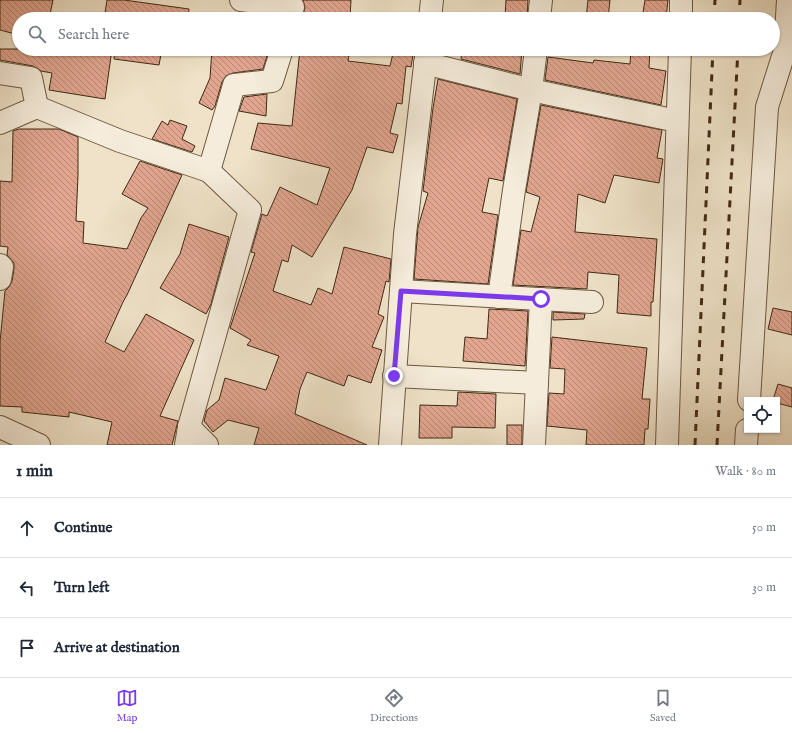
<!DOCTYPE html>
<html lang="en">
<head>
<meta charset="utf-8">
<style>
	:root { --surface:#fff; --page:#f6f6f7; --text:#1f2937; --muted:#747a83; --line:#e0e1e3; --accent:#7c3aed }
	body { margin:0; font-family:"IM FELL English",serif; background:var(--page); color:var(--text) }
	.controls { position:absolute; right:12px; bottom:12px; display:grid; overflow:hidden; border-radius:0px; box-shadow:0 1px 3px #0004 }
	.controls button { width:36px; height:36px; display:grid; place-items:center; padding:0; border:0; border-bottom:1px solid var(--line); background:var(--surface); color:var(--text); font:20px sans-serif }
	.stop { position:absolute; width:12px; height:12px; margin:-9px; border:3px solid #7c3aed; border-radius:50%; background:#fff }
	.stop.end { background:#7c3aed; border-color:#fff; box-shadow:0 1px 4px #0008 }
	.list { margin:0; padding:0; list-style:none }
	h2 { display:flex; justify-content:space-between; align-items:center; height:52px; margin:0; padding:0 16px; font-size:17px }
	h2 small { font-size:13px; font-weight:400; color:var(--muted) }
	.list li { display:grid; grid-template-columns:26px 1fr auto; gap:12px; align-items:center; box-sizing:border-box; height:60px; padding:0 16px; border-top:1px solid var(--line) }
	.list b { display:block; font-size:15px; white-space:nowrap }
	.list em { font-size:13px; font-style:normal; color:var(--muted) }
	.icon { flex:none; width:22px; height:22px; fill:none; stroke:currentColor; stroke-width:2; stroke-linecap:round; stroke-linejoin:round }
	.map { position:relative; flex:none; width:792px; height:445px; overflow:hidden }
	.search { position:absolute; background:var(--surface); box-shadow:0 1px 3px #0004; left:12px; right:12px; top:12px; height:44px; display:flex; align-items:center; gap:10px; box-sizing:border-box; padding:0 14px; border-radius:22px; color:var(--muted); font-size:15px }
	.sheet { height:232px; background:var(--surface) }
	nav { display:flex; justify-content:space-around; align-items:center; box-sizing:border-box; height:56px; border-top:1px solid var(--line); background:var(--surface); font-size:11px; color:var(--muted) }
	nav a { display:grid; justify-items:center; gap:2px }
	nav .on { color:var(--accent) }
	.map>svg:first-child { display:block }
	.building { fill:url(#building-back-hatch); stroke:#402a13 }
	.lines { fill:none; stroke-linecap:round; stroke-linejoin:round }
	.minor-casing { stroke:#6c5840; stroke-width:24 }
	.minor { stroke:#f5ecdb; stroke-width:22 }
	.rail { stroke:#402a13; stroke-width:3; stroke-dasharray:7 7; stroke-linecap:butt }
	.route { stroke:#7c3aed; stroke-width:5 }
</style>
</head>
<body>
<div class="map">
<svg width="792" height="445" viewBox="0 0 792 445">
	<defs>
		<pattern id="building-back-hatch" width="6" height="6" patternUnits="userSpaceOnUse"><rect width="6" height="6" fill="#e1a590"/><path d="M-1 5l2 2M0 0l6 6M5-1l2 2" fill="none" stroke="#b88774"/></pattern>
	</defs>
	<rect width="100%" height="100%" fill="#efe2c8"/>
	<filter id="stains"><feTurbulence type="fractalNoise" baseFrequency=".005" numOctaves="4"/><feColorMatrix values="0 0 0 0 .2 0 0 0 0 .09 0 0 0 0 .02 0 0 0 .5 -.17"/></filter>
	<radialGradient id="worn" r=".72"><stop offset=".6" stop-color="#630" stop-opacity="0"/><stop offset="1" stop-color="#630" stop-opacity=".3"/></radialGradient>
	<g class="building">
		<path d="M0 0H53L49 19H19V35L0 30Z"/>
		<path d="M107 0H124L189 9 188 19H104Z"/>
		<path d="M303 0H351L350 18 303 14 305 8Z"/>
		<path d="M506 0H528L527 19H511L512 16H505Z"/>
		<path d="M588 0H610L608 19H586Z"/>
		<path d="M645 0H668L666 19H642Z"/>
		<path d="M0 49H112L105 99 49 90 52 73 41 71 33 66 0 60Z"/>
		<path d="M115 49H162L159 65 114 59Z"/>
		<path d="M212 49H269L263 69 233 73 226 76 222 82 215 106 212 110 199 103 210 78Z"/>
		<path d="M300 49H350L348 61 390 66 394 49H414L411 67 406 66 402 104 397 103 390 133 398 135 393 153 367 147 352 190 312 257 292 245 288 262 282 260 273 291 311 305 318 288 332 294 344 247 391 259 389 282 386 281 378 314 384 317 372 347 382 350 371 383 348 375 344 386 307 372 300 389 295 414 367 445H254L259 428 228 420 213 432 204 421 207 410 219 400 225 378 266 390 279 356 247 345 251 340 230 328 255 253 251 252 262 214 267 216 280 187 317 205 330 168 251 149 258 123 292 126Z"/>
		<path d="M462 49H522L520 74 461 59Z"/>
		<path d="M631 49H650L649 68 666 71 661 105 545 80 548 57 593 63 594 60 630 64Z"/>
		<path d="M438 79 517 99 503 181 489 178 482 212 498 215 488 284 414 279 418 227 428 193 423 191 433 108Z"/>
		<path d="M267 94 266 116 239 111 244 97Z"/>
		<path d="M541 105 662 130 657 158 663 159 659 183 614 175 605 203 578 194 575 232 657 239 653 302H651V316L617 313 619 275 588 272 587 289 513 285 521 230 531 232 540 197 526 192Z"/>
		<path d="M170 120 187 126 182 139 195 146 192 152 152 139 162 121 168 125Z"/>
		<path d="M19 129H59L78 137V175L76 221 84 222 83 243 127 249 141 218 148 208 122 194 140 161 182 175 127 295 123 302 105 342 124 352 146 314 194 340 160 416 178 421 172 445H107L112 422 69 412V417L22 412V407L0 406V342L5 291 9 287 12 281 14 269V263L7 255 8 247 0 246V181L12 182 13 131Z"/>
		<path d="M189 224 229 237 211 304 206 314 160 288 180 254Z"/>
		<path d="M773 308 792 312V335L768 329Z"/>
		<path d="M489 309 528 311 525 366 463 361 465 337 487 339Z"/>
		<path d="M553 312 585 314 584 319 553 320Z"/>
		<path d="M552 337 647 348 642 399H650L648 429H645L644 445H586L587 430 547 426 549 393 564 394 565 369 550 368Z"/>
		<path d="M778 384 792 388V407L777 403V400H773Z"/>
		<path d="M458 392 496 394 495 428 452 427V438H419L420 405 457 406Z"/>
		<rect x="507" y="425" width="15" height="20"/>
	</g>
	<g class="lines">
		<defs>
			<g id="minor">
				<path d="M241 0 293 7"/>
				<path d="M430 19 432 0"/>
				<path d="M539 19 541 0"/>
				<path d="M681 19V0"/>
				<path d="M425 63 531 90 677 121"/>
				<path d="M0 73 31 78 37 107 0 123"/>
				<path d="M37 107 120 141 209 171 234 85 272 81 282 49"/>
				<path d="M0 265 2 267 0 279"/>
				<path d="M401 291 592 302"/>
				<path d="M499 297 514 190 531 90 536 49"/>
				<path d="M394 376 537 383"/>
				<path d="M749 400 767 107 785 50 788 0"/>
				<path d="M0 427 39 445"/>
				<path d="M189 427 250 210 209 171"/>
				<path d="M186 445 189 427 207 445"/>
				<path d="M390 445 405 234 427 49"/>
				<path d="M534 445 541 299"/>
				<path d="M667 445 680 49"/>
				<path d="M746 445 747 430"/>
			</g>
		</defs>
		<use href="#minor" class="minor-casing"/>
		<use href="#minor" class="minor"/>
		<g class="rail">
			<path d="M714 19 715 0"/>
			<path d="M739 19 740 0"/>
			<path d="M695 445 713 49"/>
			<path d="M717 445 738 49"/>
		</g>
	</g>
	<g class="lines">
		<path class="route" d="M394 376 401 291 541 299"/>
	</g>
	<rect width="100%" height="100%" filter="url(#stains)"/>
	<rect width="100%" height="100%" fill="url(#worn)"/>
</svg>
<div class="controls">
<button><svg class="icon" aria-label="locate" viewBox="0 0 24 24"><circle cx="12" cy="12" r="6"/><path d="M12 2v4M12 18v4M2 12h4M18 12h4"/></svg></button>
</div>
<div class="stop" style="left:541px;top:299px"></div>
<div class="stop end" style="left:394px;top:376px"></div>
<div class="search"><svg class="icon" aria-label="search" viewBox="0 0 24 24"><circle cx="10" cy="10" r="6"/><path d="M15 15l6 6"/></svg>Search here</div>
</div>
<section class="sheet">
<h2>1 min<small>Walk · 80 m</small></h2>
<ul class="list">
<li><svg class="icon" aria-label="ahead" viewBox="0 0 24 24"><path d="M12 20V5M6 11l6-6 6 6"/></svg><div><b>Continue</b></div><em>50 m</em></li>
<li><svg class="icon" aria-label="left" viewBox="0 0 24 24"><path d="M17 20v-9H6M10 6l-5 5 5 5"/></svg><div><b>Turn left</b></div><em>30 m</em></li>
<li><svg class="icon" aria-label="arrive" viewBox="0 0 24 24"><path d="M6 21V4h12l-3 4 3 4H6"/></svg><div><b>Arrive at destination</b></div></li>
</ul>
</section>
<nav>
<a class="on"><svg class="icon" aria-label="map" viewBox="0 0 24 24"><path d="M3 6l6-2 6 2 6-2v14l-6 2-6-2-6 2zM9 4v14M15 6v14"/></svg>Map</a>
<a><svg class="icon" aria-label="directions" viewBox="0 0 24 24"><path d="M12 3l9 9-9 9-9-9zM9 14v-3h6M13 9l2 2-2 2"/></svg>Directions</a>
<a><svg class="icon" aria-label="saved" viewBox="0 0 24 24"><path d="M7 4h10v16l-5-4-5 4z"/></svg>Saved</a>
</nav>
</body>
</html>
